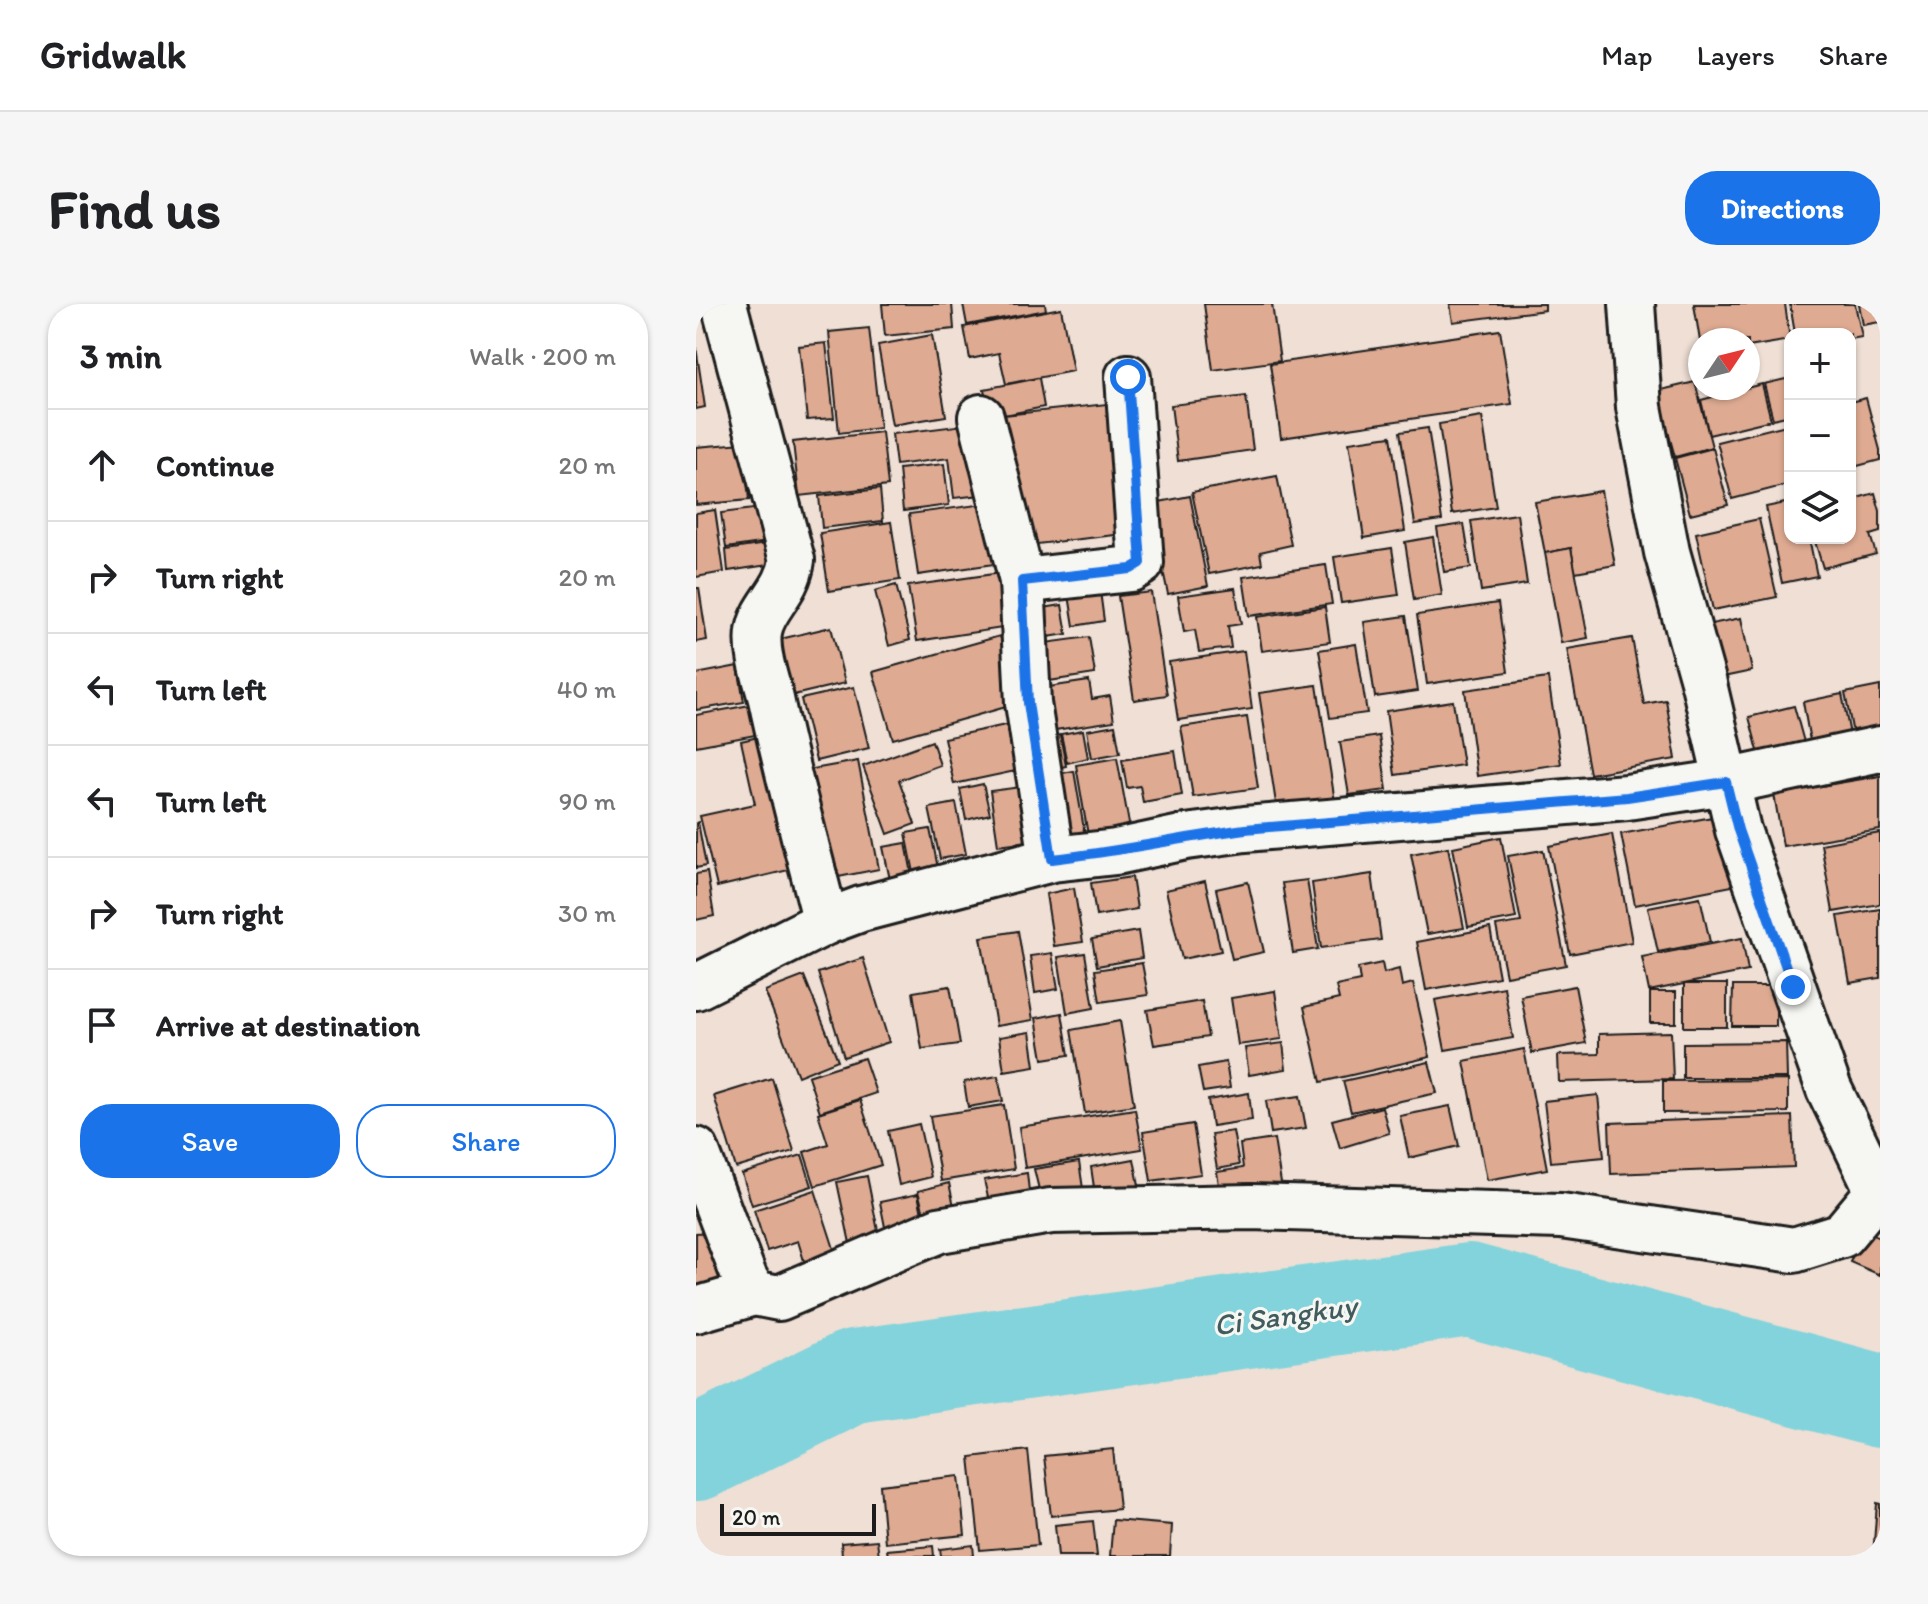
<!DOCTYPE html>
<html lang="en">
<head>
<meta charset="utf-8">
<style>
	:root { --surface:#fff; --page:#f6f6f6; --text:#202124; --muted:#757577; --line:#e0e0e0; --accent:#1a73e8 }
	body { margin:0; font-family:Itim,sans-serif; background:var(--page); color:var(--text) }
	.controls { position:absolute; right:24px; top:24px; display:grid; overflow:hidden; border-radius:16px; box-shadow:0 2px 6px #0004 }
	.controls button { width:72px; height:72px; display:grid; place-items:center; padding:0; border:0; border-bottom:2px solid var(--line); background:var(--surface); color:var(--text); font:40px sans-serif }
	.compass { position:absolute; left:992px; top:24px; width:72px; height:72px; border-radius:50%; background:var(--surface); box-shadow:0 2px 6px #0004; rotate:55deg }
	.scale { position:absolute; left:24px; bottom:20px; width:156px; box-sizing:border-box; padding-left:8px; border:4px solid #1c1c1c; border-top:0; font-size:22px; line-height:28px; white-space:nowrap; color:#1c1c1c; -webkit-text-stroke:6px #f6f6f2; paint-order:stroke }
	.stop { position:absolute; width:24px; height:24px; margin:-18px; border:6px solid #1a73e8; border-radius:50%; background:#fff }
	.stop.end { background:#1a73e8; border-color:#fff; box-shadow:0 2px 8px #0008 }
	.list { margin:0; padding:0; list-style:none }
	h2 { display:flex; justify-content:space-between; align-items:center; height:104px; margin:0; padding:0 32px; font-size:34px }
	h2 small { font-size:26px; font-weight:400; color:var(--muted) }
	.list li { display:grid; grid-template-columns:52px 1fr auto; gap:24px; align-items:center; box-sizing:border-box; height:112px; padding:0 32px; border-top:2px solid var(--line) }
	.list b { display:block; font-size:30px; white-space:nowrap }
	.list em { font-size:26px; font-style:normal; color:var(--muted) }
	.actions { display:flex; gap:16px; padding:24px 32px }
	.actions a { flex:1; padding:18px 0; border:2px solid var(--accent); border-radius:32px; text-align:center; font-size:28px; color:var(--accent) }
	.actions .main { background:var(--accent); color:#fff }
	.icon { flex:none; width:44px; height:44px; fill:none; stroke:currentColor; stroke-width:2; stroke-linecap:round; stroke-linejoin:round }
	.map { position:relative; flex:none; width:1184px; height:1252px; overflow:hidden; border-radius:32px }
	header { display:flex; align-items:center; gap:48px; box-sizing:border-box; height:112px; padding:0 40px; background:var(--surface); border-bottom:2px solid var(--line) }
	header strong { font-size:38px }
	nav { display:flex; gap:44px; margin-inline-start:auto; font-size:28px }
	.intro { display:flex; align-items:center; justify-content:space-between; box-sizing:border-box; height:192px; padding:0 48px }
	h1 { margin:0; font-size:56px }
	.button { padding:20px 36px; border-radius:32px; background:var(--accent); color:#fff; font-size:28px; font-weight:700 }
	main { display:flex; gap:48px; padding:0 48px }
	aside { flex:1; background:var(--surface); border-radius:32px; box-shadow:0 2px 6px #0004 }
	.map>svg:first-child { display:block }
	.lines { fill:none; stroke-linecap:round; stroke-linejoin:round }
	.river { stroke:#82d3db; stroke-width:94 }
	.building { fill:#deaa92; stroke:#1c1c1c; stroke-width:2 }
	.minor-casing { stroke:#1c1c1c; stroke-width:50 }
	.minor { stroke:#f6f6f2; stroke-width:44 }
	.route { stroke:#1a73e8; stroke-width:10 }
	.labels { text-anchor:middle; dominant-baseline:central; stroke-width:6; stroke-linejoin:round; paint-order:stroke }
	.water-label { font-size:30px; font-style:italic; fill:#405c5f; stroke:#f6f6f2 }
</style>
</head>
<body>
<header>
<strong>Gridwalk</strong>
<nav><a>Map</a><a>Layers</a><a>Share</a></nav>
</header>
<div class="intro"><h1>Find us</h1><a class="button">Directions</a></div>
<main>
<aside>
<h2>3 min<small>Walk · 200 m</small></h2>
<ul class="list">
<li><svg class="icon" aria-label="ahead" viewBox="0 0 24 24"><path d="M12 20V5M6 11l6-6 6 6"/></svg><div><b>Continue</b></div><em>20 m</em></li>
<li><svg class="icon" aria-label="right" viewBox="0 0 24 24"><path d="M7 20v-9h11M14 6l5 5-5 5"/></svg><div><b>Turn right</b></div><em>20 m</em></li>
<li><svg class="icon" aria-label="left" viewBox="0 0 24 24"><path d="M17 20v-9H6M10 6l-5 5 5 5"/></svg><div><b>Turn left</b></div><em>40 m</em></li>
<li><svg class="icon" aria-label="left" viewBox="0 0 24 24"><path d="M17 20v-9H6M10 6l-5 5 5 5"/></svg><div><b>Turn left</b></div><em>90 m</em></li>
<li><svg class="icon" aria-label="right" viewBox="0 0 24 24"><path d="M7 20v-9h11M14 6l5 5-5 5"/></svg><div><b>Turn right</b></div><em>30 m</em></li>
<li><svg class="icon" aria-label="arrive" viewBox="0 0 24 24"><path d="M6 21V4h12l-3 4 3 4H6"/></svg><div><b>Arrive at destination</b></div></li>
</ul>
<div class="actions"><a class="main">Save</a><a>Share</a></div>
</aside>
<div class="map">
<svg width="1184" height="1252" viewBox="0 0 1184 1252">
	<rect width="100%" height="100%" fill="#efdfd5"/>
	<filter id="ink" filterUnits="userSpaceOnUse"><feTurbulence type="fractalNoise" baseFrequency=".0125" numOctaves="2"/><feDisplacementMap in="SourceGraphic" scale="16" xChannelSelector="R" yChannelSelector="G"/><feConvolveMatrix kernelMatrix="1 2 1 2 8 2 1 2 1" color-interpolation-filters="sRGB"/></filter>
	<g filter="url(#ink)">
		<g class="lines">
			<path class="river" d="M0 1150 158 1072 773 986 1184 1097"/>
		</g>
		<g class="building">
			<path d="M186 0H256L258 25 189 32Z"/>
			<path d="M267 0H349L350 6 271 21Z"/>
			<path d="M508 0H576L584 57 517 66Z"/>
			<path d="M754 0H849V6L757 18Z"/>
			<path d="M998 0H1089L1094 36 1052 43V36L1004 37Z"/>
			<path d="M1094 0H1159L1166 33 1154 35V30H1099Z"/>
			<path d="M1163 0H1184V18L1167 21Z"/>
			<path d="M365 4 377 67 310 80 303 49 274 55 268 23Z"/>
			<path d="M173 24 184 124 143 129 133 28Z"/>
			<path d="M804 26 816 100 585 134 574 60Z"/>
			<path d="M236 31 250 112 196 121 182 41Z"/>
			<path d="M130 39 138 114 111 116 103 42Z"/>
			<path d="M0 43 9 103 0 105Z"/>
			<path d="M343 74 348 103 294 114 288 85Z"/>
			<path d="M1094 74V111L1077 115 1068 80Z"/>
			<path d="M999 78 1016 143 979 153 961 87Z"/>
			<path d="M1066 80 1075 116 1013 131 1005 96Z"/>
			<path d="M550 92 557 146 482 157 475 101Z"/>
			<path d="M1170 94 1184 146V156L1154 164V98Z"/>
			<path d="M420 99 436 229 324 242 308 111Z"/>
			<path d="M786 113 800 203 756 210 743 120Z"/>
			<path d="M276 120 285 191 258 194 253 154 200 161 196 130Z"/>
			<path d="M1094 120V180L1036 195 1021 138Z"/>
			<path d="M732 124 746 216 719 220 704 128Z"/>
			<path d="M186 128 192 182 103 192 97 138Z"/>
			<path d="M695 132 709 227 668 234 653 138Z"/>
			<path d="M47 139 53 196 0 201V143Z"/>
			<path d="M1017 144 1032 201 994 210 979 154Z"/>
			<path d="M248 160 253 201 207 207 203 165Z"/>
			<path d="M581 172 595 241 564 248 566 260 513 270 496 188Z"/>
			<path d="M184 185 187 217 126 224 123 192Z"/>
			<path d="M905 187 919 261 879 268 875 244 849 249 839 198Z"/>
			<path d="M1179 189 1184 207V228L1174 231 1180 250 1127 264 1118 234H1154V196Z"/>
			<path d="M494 192 512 282 472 290 453 200Z"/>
			<path d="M1094 198V234H1113L1121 272 1086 279 1070 203Z"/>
			<path d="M296 199 305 259 222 271 213 210Z"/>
			<path d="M73 203 78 237 30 244 25 209Z"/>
			<path d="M19 206 28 268 0 273V209Z"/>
			<path d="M821 210 831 280 785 287 775 217Z"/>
			<path d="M1063 215 1081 293 1017 306 1000 229Z"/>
			<path d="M195 218 204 276 133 287 124 229Z"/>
			<path d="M768 220 775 264 748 268 741 224Z"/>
			<path d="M737 233 746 291 718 296 709 238Z"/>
			<path d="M83 238 86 259 32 267 30 246Z"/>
			<path d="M696 244 703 291 645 299 638 253Z"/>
			<path d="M875 244 892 334 865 339 849 249Z"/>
			<path d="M630 261 636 300 553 312 547 273Z"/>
			<path d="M305 269 313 323 221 337 212 282Z"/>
			<path d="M200 281 214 336 193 342 179 287Z"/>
			<path d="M0 284H3L11 336 0 338Z"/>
			<path d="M539 284 545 320 532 322 535 344 503 348 499 326 488 328 482 292Z"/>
			<path d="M404 287 408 317 378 322 373 291Z"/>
			<path d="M455 288 471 391 438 396 422 292Z"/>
			<path d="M802 299 812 368 731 380 721 311Z"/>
			<path d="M366 301 371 330 345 334 341 305Z"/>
			<path d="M629 303 634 338 566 347 561 313Z"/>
			<path d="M710 312 722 387 679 393 668 318Z"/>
			<path d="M1045 314 1056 367 1027 373 1015 320Z"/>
			<path d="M135 323 149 379 89 393 76 337Z"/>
			<path d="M304 332 324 399 197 435 177 368Z"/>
			<path d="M393 333 399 370 340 379 334 341Z"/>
			<path d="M936 334 948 400 970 396 980 455 894 470 871 345Z"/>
			<path d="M660 340 671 409 634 414 623 346Z"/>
			<path d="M548 347 556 405 482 416 473 358Z"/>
			<path d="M42 362 48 398 0 406V370Z"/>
			<path d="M852 374 865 460 781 472 769 386Z"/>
			<path d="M393 377 396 395 414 392 418 417 346 428 339 385Z"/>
			<path d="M621 381 641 511 583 519 563 389Z"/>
			<path d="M1184 382V441L1160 445 1149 389Z"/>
			<path d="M158 383 173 444 120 457 105 395Z"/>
			<path d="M1146 390 1157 446 1117 454 1107 398Z"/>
			<path d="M757 397 767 461 699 471 690 407Z"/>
			<path d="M65 399 70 429 0 442V411Z"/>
			<path d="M1098 402 1111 449 1066 462 1053 413Z"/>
			<path d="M551 413 562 484 497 493 485 423Z"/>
			<path d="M324 418 333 464 258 480 248 434Z"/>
			<path d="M419 421 424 449 396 454 391 426Z"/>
			<path d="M387 426 392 454 371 459 365 430Z"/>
			<path d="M75 430 105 563 21 583 4 512 59 500 45 437Z"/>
			<path d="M364 431 370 462 352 466 346 435Z"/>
			<path d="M683 432 691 486 653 491 644 438Z"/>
			<path d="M236 437 244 461 203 476 219 520 192 530 167 462Z"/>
			<path d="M479 447 486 491 447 498 444 482 431 484 426 456Z"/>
			<path d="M421 454 434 525 392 531 380 461Z"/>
			<path d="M162 457 183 565 122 577 100 468Z"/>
			<path d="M378 467 390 537 362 542 349 472Z"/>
			<path d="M1184 472V526L1087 542 1078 490Z"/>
			<path d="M287 480 294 510 270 516 264 485Z"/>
			<path d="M340 481 348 535 302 541 294 487Z"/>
			<path d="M260 499 270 550 244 555 233 504Z"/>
			<path d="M1027 511 1041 581 939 601 925 530Z"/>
			<path d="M2 518 10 562 0 564V519Z"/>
			<path d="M234 525 242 564 218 569 210 529Z"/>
			<path d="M1184 529V600L1137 608 1125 540Z"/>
			<path d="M916 530 936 638 874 650 853 542Z"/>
			<path d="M805 533 820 614 772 623 757 543Z"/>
			<path d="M210 539 218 580 196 585 187 543Z"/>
			<path d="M752 543 768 624 731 630 715 550Z"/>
			<path d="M847 546 870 661 810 672 800 622 825 618 812 552Z"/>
			<path d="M11 568 18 612 0 616V570Z"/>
			<path d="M676 570 685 636 625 644 616 579Z"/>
			<path d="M436 573 441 605 400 612 395 579Z"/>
			<path d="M611 576 622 645 597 649 586 579Z"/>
			<path d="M509 577 525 647 486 655 470 586Z"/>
			<path d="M552 578 568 648 536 655 520 585Z"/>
			<path d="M378 584 387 638 358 642 350 590Z"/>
			<path d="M1004 593 1014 638 962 648 952 603Z"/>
			<path d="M1184 605V674L1154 679 1142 612Z"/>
			<path d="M794 624 803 673 730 686 721 638Z"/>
			<path d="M322 627 337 716 300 722 285 633Z"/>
			<path d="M442 627 446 654 401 662 396 635Z"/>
			<path d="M1046 634 1052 667 953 687 946 653Z"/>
			<path d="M356 649 362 685 339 689 334 652Z"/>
			<path d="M389 649 398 704 371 709 362 653Z"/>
			<path d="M167 654 193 738 148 753 122 669Z"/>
			<path d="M446 659 452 691 404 698 399 666Z"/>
			<path d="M686 659 688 669 703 665 706 682 717 679 734 753 625 778 608 703 643 695 640 682 664 677 662 664Z"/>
			<path d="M108 672 142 756 102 772 69 687Z"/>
			<rect x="988" y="680" width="43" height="43"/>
			<path d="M254 682 264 740 226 745 217 688Z"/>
			<path d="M879 682 890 739 836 749 825 692Z"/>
			<path d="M1037 682H1080V722H1036Z"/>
			<path d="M808 683 817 734 749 746 739 696Z"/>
			<path d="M579 687 586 735 542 741 535 694Z"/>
			<rect x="954" y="688" width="26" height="31"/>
			<path d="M506 697 512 733 458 741 451 706Z"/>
			<path d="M366 709 373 751 347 755 340 714Z"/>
			<path d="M424 717 438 801 389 809 375 726Z"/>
			<path d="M334 728 339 762 308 767 303 733Z"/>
			<path d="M975 728 977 775 863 778 862 751 903 750V730Z"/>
			<path d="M1090 738 1091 774H987V739Z"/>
			<path d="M587 739 590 765 553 771 549 744Z"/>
			<path d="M828 745 851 865 791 876 768 757Z"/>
			<path d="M168 754 180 789 124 808 112 772Z"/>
			<path d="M530 758 534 784 507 788 502 763Z"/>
			<path d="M733 758 741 789 655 808 647 777Z"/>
			<path d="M302 772 307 797 272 803 268 778Z"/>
			<path d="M76 774 98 847 40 864 18 792Z"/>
			<path d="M1092 776V808L967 809V777Z"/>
			<path d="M553 789 556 816 516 822 512 796Z"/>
			<path d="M902 791 908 853 855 858 848 797Z"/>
			<path d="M604 792 610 824 575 829 570 797Z"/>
			<path d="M164 796 185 861 119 882 108 848 132 840 122 809Z"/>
			<path d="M308 801 318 865 245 877 234 812Z"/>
			<path d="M754 802 763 842 713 854 704 812Z"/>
			<path d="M686 803 693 829 644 844 636 816Z"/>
			<path d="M439 805 446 845 329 864 323 823Z"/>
			<path d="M1096 812 1098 863 915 870 913 819Z"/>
			<path d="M223 820 235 873 203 881 192 827Z"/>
			<path d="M497 820 505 870 455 877 447 828Z"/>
			<path d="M537 827 543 861 521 865 515 830Z"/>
			<path d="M578 835 587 892 526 901 521 868 547 864 544 840Z"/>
			<path d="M106 851 116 882 56 901 46 870Z"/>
			<path d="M438 855 446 897 401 904 395 863Z"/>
			<path d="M383 858 389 898 347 902 338 865Z"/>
			<path d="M331 869 335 906 296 911 288 876Z"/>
			<path d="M171 872 184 937 155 944 141 878Z"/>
			<path d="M253 879 261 916 232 924 222 887Z"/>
			<path d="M119 886 143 960 112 970 102 937 71 947 58 906Z"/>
			<path d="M222 890 229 925 191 933 184 898Z"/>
			<path d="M28 927 32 982 0 984V929Z"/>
			<path d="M1167 927 1184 934V971L1154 958Z"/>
			<path d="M417 1145 423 1205 355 1212 348 1152Z"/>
			<path d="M332 1146 342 1241 284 1246 274 1153Z"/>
			<path d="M263 1172 269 1231 189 1239 184 1181Z"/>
			<path d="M1181 1199 1184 1200V1252H1177Z"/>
			<path d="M417 1216 476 1221 474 1252H414Z"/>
			<path d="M397 1217 401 1252H362L359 1221Z"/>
			<path d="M181 1236 183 1252H146L145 1239Z"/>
			<path d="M277 1241 278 1252H245L244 1245Z"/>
			<path d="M237 1242 238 1252H192L191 1246Z"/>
		</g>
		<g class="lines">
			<defs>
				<g id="minor">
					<path d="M28 0 96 256C92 288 66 303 63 328 60 349 70 375 75 395 91 470 111 544 130 618"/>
					<path d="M936 0 943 103 971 248 1008 380 1042 526 1133 785 1184 891"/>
					<path d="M285 113 326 277"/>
					<path d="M356 555 332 399 326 277 435 265 445 259 432 73"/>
					<path d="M0 683 130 618 165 605 356 555 420 548 490 533 549 525 931 493 1030 478 1184 445"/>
					<path d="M0 846 49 975 58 989 83 994 243 926 355 907 555 903 865 912 1098 946 1146 931 1181 889"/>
					<path d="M0 1006 58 989"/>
				</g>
			</defs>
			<use href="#minor" class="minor-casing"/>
			<use href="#minor" class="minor"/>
		</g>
	</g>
	<g class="lines" filter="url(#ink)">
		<path class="route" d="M432 73 445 259 435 265 326 277 332 399 356 555C421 548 484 534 549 525L931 493 1030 478 1042 526 1097 683"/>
	</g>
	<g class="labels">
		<g class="water-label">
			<text transform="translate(589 1011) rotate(-8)">Ci Sangkuy</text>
		</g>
	</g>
</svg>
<div class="controls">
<button>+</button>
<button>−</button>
<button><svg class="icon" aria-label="layers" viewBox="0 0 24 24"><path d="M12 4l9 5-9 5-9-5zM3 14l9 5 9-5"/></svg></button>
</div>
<svg class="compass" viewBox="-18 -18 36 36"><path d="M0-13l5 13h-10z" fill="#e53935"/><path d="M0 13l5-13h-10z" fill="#757577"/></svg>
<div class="scale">20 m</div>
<div class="stop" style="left:432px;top:73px"></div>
<div class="stop end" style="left:1097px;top:683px"></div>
</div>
</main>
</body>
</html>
